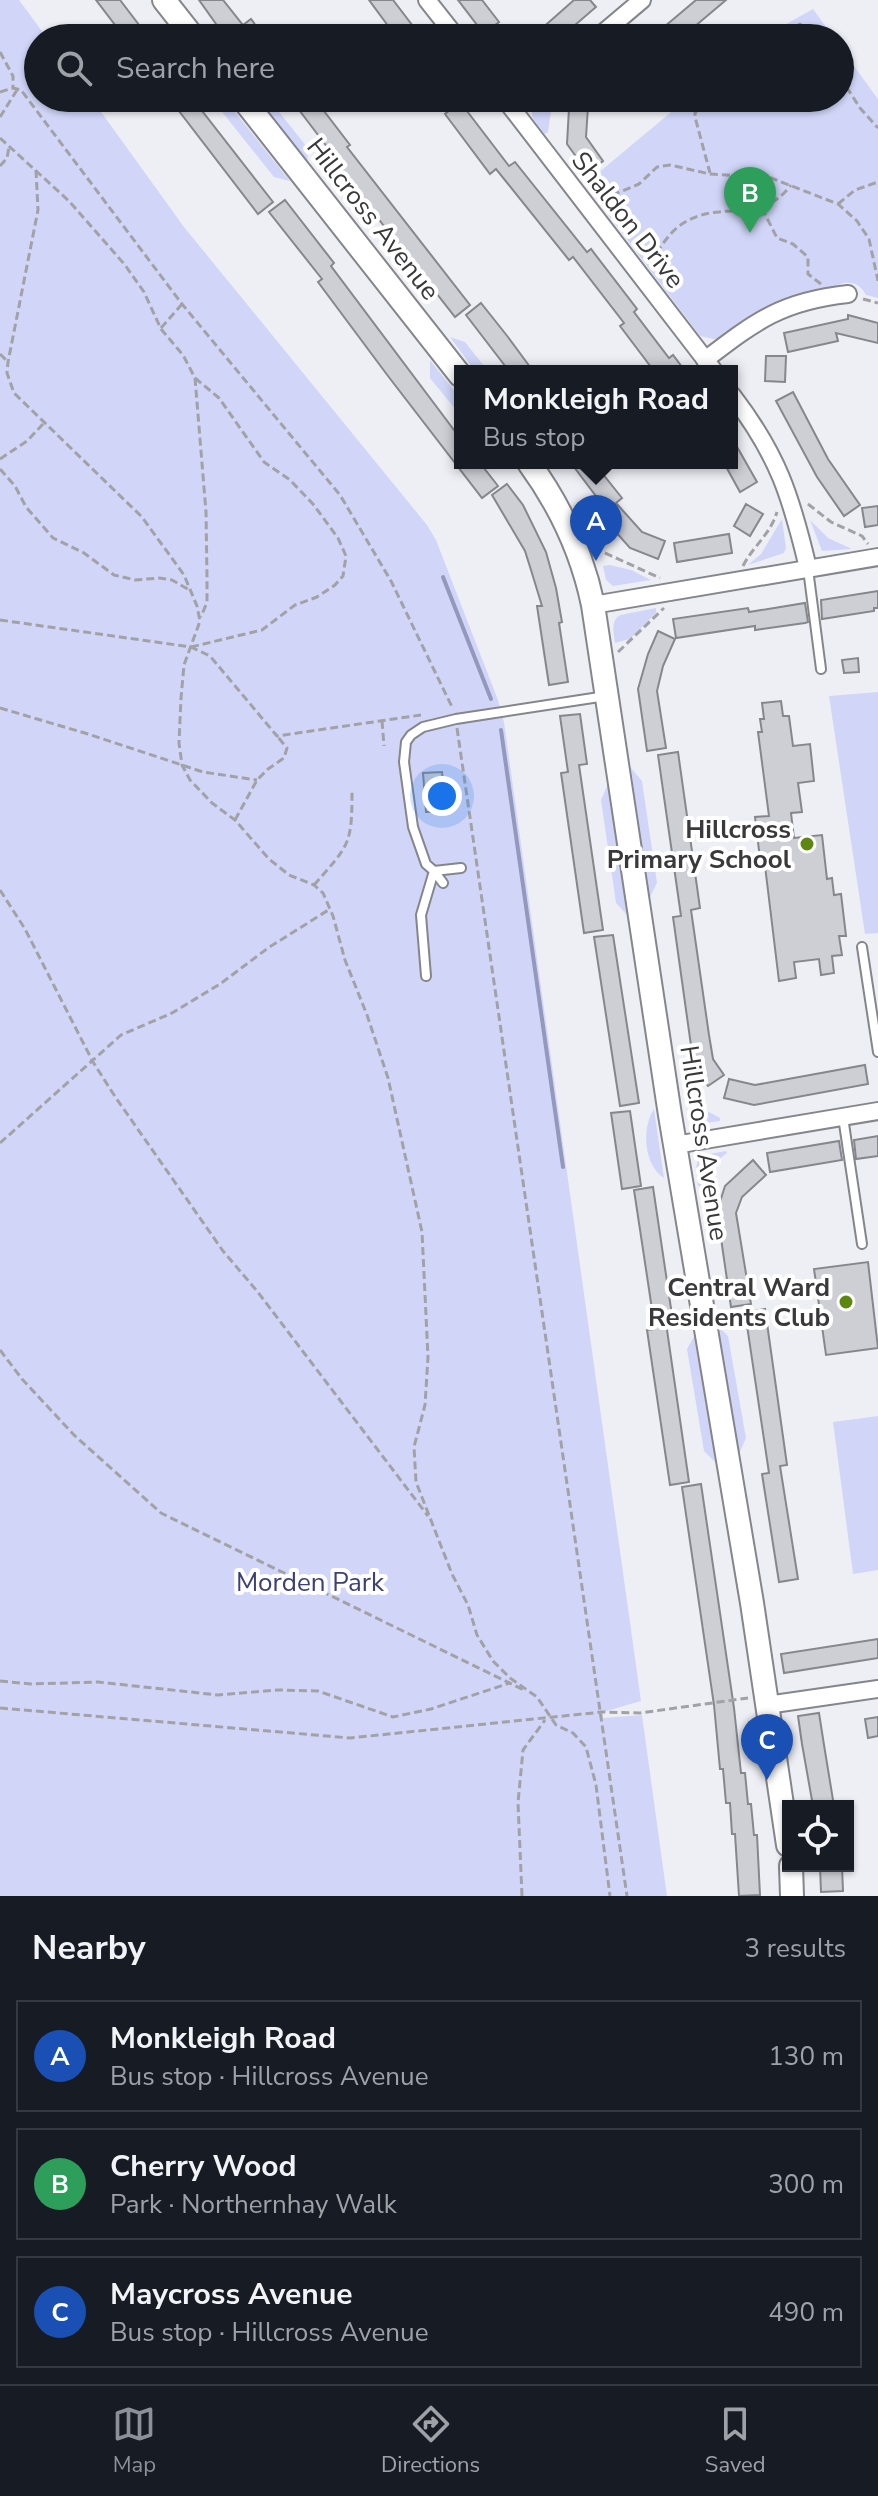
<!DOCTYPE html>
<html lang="en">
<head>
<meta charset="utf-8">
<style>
	:root { --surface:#171b24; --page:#242831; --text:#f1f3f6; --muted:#9ea1a6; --line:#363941; --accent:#8c9099 }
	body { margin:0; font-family:"Nunito Sans",sans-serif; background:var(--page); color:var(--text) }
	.controls { position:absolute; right:24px; bottom:24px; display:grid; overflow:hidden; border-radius:0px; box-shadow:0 2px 6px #0004 }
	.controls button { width:72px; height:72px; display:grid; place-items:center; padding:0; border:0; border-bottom:2px solid var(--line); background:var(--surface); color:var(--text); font:40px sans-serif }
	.you { position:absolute; left:442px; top:796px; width:28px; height:28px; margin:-20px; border:6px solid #fff; border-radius:50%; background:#1a73e8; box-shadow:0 0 0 12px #1a73e833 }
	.badge { display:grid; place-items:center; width:52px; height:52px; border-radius:50%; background:var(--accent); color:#fff; font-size:26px; font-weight:700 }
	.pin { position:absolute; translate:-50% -66px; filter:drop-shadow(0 2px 4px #0008) }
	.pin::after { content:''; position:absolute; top:42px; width:28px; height:24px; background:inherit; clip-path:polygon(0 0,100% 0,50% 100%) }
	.popup { position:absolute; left:454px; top:365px; width:284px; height:104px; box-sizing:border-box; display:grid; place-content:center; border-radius:0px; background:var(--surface); filter:drop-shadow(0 2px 6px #0005); font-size:26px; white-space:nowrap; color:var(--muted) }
	.popup b { font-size:30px; color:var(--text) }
	.popup::after { content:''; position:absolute; left:50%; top:100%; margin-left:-16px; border:16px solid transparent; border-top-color:var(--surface) }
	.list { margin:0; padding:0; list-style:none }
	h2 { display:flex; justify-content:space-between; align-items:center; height:104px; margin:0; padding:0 32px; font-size:34px }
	h2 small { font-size:26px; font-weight:400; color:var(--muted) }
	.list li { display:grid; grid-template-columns:52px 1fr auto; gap:24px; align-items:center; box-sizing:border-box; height:112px; margin:0 16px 16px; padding:0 16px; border:2px solid var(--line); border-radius:0px }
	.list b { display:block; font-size:30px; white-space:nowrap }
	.list p { margin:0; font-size:26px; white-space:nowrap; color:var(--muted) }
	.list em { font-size:26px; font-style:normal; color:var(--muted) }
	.icon { flex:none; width:44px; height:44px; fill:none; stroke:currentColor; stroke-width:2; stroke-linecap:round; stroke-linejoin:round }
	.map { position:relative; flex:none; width:878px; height:1896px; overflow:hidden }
	.search { position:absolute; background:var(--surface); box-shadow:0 2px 6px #0004; left:24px; right:24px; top:24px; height:88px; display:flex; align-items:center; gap:20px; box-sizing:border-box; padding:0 28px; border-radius:44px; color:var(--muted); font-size:30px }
	.sheet { height:488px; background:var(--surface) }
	nav { display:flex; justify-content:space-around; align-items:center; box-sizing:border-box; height:112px; border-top:2px solid var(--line); background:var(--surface); font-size:22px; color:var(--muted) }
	nav a { display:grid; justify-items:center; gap:4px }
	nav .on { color:var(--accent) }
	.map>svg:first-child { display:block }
	.green { fill:#d1d6f9 }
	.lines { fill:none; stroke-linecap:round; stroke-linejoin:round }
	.stream { stroke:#9398bc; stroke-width:4 }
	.building { fill:#cecfd5; stroke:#86878d; stroke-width:2 }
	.lane-casing { stroke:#85868b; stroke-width:12 }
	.street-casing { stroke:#85868b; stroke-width:20 }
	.secondary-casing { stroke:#85868b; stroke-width:26 }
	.path { stroke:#a2a2a6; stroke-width:3; stroke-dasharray:8 4; stroke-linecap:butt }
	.lane { stroke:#fff; stroke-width:8 }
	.street { stroke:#fff; stroke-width:16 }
	.secondary { stroke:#fff; stroke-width:22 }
	.poi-dot { fill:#5d8711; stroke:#fff; stroke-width:3 }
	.labels { text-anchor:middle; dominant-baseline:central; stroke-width:8; stroke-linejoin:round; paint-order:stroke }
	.street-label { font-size:26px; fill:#39393b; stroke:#fff }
	.poi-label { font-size:26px; font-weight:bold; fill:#39393b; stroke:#fff; text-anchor:end }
	.park-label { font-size:26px; fill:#3d4171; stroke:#fff }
</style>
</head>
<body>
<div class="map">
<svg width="878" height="1896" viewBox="0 0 878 1896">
	<rect width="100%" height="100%" fill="#eeeff5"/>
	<g class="green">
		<path d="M0 0H19L47 38H38V98H91L184 227 427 525 436 540 498 700 504 722 641 1701 603 1712V1718L642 1715 667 1896H0Z"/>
		<path d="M813 9 834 38H762L767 35Z"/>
		<path d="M840 47 878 99V298L866 295C860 285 855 282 843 283L718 340 700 336 585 184 688 98H840Z"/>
		<path d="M211 98H224L290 181 274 177Z"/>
		<path d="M256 98H268L307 147 308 165Z"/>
		<path d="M544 98H553L548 132 545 134C531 117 525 114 544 98Z"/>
		<path d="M450 337 465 342 488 371H475Z"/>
		<path d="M430 360 460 398V415L430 378Z"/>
		<path d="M782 519 786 548 784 553 748 565 761 554Z"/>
		<path d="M810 520 828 538 852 549 822 551Z"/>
		<path d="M610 565 631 570 651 580 613 586 606 580 603 566Z"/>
		<path d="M656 608V613L630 639 615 643C614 632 610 622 620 615Z"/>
		<path d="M878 692V933L865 934 829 696Z"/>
		<path d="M631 768 642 781 657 883 649 899Z"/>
		<path d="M608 784H609L627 915 616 903 601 800Z"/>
		<path d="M688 1092 698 1106 720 1118V1121L698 1124 693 1121 685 1093Z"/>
		<path d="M654 1109 664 1178C644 1166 641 1128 654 1109Z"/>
		<path d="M726 1151 727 1153 713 1164 701 1186H698C694 1155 696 1156 726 1151Z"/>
		<path d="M716 1324 728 1336 746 1438 739 1454Z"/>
		<path d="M696 1333 716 1463 704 1451 687 1349Z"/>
		<path d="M878 1416V1570L853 1574 833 1422Z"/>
	</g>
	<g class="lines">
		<g class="stream">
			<path d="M443 577 491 699"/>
			<path d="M501 730 563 1167"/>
		</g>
	</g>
	<g class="building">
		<path d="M96 0H120L149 38H125Z"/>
		<path d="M199 0H223L243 25 251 19 265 38H226Z"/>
		<path d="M369 0H393L422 38H397Z"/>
		<path d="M458 0H482L499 22 484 34Z"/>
		<path d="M574 0H590L596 7 560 38H531Z"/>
		<path d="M696 0H726L681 38H651Z"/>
		<path d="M169 98H192L273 202 258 214Z"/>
		<path d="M290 98H314L350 145 347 147 470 305 455 317 334 162 337 160Z"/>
		<path d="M443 98H457L509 166 515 162 587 252 591 249 637 309 634 312 669 358 673 355 685 371H654L620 326 624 323 573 257 569 260 496 169 490 174 445 114 451 109Z"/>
		<path d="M572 98H598L588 107 586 137 603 161 588 173 567 144 569 108Z"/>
		<path d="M285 200 334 263 331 266 460 438V463H480L498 486 482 498 388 376 318 282 322 279 269 212Z"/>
		<path d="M481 303 508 337 533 371H509L466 315Z"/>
		<path d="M848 315 878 323V343L836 333 838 341 788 352 784 333 848 319Z"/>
		<path d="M766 356H786L785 382 765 381Z"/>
		<path d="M793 392 828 459 860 505 844 516 817 477 776 401Z"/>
		<path d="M732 438 757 482 740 492 724 463H732Z"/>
		<path d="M571 463H594L622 498 616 503 642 532 665 541 658 559 630 548 606 521 611 516Z"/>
		<path d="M507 484 523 505 546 552 556 588 562 622 559 623 568 682 549 685 537 606H542L531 570 525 551 492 495Z"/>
		<path d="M746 504 763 514 750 536 734 526Z"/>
		<path d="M878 506V525L865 527 862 508Z"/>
		<path d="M729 534 732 553 677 562 674 543Z"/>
		<path d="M878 591V608H874V611L822 619 821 600Z"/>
		<path d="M805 603 808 622 805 623 755 630V626L676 638 673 619 748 608 749 612Z"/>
		<path d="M658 631 675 639 663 666 657 691 666 748 647 751 638 689 648 654Z"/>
		<path d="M858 658 859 672 844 673 842 660Z"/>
		<path d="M781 701 783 716H789L793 746 810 744 814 781 798 783 802 812 791 813 794 838 822 835 827 879 832 878 834 895 841 894 846 936H839L842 955 832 956 834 973 821 975 819 959 794 962 796 978 779 981 765 866 761 867 755 817 769 816 758 732H762L760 719H764L762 703Z"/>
		<path d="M580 714 587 764 579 765 603 930 584 933 561 773 568 772 560 716Z"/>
		<path d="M678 752 700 908 691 910 709 1035 713 1059 724 1075 708 1086 694 1067 673 917 681 916 658 755Z"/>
		<path d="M442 772 446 811 426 812 423 773Z"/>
		<path d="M613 935 639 1103 620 1106 594 937Z"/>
		<path d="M865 1065 868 1084 754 1105 724 1098 729 1079 755 1085Z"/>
		<path d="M630 1111 641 1186 622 1189 611 1113Z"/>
		<path d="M878 1136V1156L856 1159 854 1140Z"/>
		<path d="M839 1141 842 1160 770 1172 767 1153Z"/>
		<path d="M753 1160 766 1175 742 1197 736 1213 751 1304 731 1307 717 1211 725 1186Z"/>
		<path d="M653 1187 673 1322 666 1323 689 1482 670 1485 647 1330 655 1329 634 1190Z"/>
		<path d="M868 1262 878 1348 826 1355 814 1269Z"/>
		<path d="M765 1309 787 1465 780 1466 798 1579 779 1582 762 1474 769 1473 745 1312Z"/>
		<path d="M701 1484 734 1708 741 1773H745L748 1804H751L754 1835H757L760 1895 739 1896 735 1834H732L730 1803H726L723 1769H720L714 1705 682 1487Z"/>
		<path d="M878 1639V1658L784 1673 781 1654Z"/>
		<path d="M819 1713 824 1745 834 1806H813L802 1744 798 1716Z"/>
		<path d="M878 1717V1736L868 1738 865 1719Z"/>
		<path d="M820 1866H842L843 1891 821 1892Z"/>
	</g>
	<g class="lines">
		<defs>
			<g id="lane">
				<path d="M808 569 821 669"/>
				<path d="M443 883 434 871 461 868"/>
				<path d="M862 947 878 1052"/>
				<path d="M426 976 421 915 434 871 426 864 413 827 404 762 406 742 411 735 423 727 456 719 606 696"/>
				<path d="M843 1117 862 1244"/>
			</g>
			<g id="street">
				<path d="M427 0 457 38"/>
				<path d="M597 38 642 0"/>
				<path d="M504 98 714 371"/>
				<path d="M705 360C756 321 782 301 848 294"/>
				<path d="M732 395C778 455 791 496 808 568"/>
				<path d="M593 605 878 557"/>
				<path d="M675 1145 878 1111"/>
				<path d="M767 1705 878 1689"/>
			</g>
			<g id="secondary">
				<path d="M164 0 194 38"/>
				<path d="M242 98 460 375"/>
				<path d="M529 463C561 507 582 552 593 605L670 1115 752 1603 788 1845"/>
				<path d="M791 1866 792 1896"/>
			</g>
		</defs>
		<use href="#lane" class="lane-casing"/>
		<use href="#street" class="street-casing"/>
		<use href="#secondary" class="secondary-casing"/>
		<g class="path">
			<path d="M778 38 800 24 813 38"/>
			<path d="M0 52 13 76V88"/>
			<path d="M840 77 860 108 878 128"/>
			<path d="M0 92 13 88 21 90 182 304 340 495 391 581 453 709"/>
			<path d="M700 98 701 106 695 113V117L710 173"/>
			<path d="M0 117 17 90"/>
			<path d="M0 138 69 201 125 265 144 292 161 329 183 355 195 378 206 512 207 578V602L201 617"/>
			<path d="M0 166 7 158 9 147"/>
			<path d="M36 170 38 210 8 362 7 373 14 393 142 517 184 575 197 606 200 621 184 665 181 698 179 743 182 765 190 780 212 803 235 820 269 859 289 875 314 885 323 893 333 916 345 960 367 1015 388 1078 422 1232 428 1357 425 1405 414 1447 416 1482 452 1574 468 1605 477 1635 493 1661 510 1678 537 1697 556 1725 573 1733 586 1747 596 1785 610 1896"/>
			<path d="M601 200 639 184 657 167 670 165 710 174 771 178 838 204 857 221 869 239 878 281"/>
			<path d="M838 204 855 190 878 182"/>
			<path d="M762 208 777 238 793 244 808 257V274L821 284"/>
			<path d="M650 263C659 250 668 233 682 224 722 198 759 227 791 185"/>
			<path d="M863 299 878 303"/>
			<path d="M161 328 182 304"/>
			<path d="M0 354 8 362"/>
			<path d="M0 459 27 441 43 424"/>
			<path d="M0 469 15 486 26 507 53 538 84 553 114 575 135 580 159 578 172 580 191 591"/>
			<path d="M808 504 831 522 862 536 868 544"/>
			<path d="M594 548 660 578"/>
			<path d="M743 566C753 546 770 535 777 512"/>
			<path d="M0 620 191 647 210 656 277 736 421 715"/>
			<path d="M191 647 262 630 295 605 317 597 335 585 343 576 346 556 338 538 313 504 290 480 264 462 219 398 195 378"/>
			<path d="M618 652 664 608"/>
			<path d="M0 708 88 734 203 772 257 780"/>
			<path d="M382 721 384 746"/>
			<path d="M457 728 627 1896"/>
			<path d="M235 820 257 780 268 769 284 758 287 748 277 736"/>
			<path d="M314 885C349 845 352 845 352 792"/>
			<path d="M0 890 25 929 93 1062 116 1098 223 1251 257 1291 428 1516"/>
			<path d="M0 1143 121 1035 172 1013 220 984 268 948 330 909"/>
			<path d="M0 1350 22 1379 74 1435 161 1513 526 1691"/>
			<path d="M0 1681 31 1684 98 1682 218 1695 278 1690 318 1691 393 1717 431 1709 510 1683"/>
			<path d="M0 1708 350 1738 602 1712 640 1713 748 1698"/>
			<path d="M522 1896 518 1803 523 1750 545 1720"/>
		</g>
		<use href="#lane" class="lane"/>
		<use href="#street" class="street"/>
		<use href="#secondary" class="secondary"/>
	</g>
	<g class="poi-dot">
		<circle cx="807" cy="844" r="8"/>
		<circle cx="846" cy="1302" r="8"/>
	</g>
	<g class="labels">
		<g class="street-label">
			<text transform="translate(373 219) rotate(52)">Hillcross Avenue</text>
			<text transform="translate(628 220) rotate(52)">Shaldon Drive</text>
			<text transform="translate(704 1143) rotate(81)">Hillcross Avenue</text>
		</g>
		<g class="poi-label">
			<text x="791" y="829">Hillcross<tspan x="791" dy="30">Primary School</tspan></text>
			<text x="830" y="1287">Central Ward<tspan x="830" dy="30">Residents Club</tspan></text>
		</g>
		<g class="park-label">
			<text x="310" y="1582">Morden Park</text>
		</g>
	</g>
</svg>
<div class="controls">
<button><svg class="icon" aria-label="locate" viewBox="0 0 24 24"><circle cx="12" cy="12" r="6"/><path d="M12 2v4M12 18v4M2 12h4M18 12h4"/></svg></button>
</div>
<div class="you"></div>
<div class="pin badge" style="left:596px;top:561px;background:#1a4fb4">A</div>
<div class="popup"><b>Monkleigh Road</b>Bus stop</div>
<div class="pin badge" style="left:750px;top:233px;background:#2e9e5b">B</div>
<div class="pin badge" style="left:767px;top:1780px;background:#1a4fb4">C</div>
<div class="search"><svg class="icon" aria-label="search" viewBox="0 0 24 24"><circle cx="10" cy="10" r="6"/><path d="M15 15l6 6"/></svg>Search here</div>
</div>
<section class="sheet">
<h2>Nearby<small>3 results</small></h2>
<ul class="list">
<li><span class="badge" style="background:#1a4fb4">A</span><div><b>Monkleigh Road</b><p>Bus stop · Hillcross Avenue</p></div><em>130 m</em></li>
<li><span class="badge" style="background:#2e9e5b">B</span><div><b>Cherry Wood</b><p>Park · Northernhay Walk</p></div><em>300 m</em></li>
<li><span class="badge" style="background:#1a4fb4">C</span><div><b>Maycross Avenue</b><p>Bus stop · Hillcross Avenue</p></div><em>490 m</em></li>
</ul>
</section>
<nav>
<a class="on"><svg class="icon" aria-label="map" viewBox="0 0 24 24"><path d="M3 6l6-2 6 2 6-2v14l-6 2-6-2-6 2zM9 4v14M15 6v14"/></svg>Map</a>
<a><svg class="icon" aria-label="directions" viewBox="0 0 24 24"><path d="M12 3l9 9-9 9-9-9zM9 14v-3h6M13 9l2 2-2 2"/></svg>Directions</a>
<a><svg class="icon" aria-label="saved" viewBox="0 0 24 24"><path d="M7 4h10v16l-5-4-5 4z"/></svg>Saved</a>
</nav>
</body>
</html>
